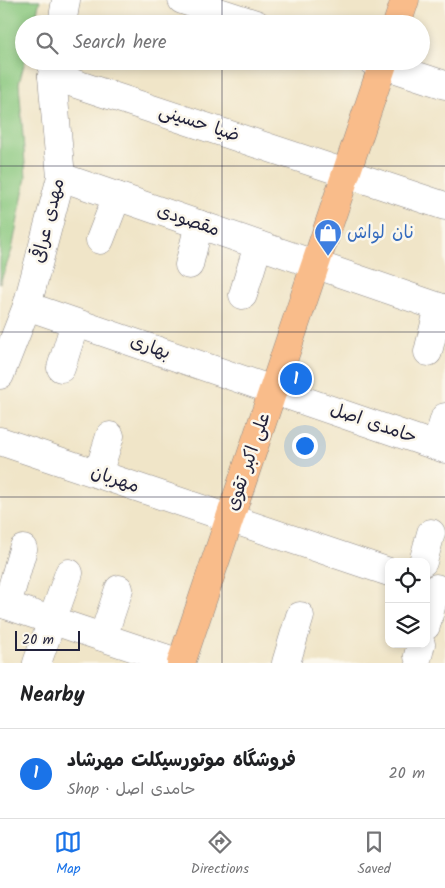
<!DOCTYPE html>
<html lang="en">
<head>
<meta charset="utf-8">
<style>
	:root { --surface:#fff; --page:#f6f6f6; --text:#202124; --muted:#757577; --line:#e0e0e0; --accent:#1a73e8 }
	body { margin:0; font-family:Kalam,"Playpen Sans Arabic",sans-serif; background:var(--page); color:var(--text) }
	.controls { position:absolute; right:15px; bottom:15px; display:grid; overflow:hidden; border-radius:10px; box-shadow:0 2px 8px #0003 }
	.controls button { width:45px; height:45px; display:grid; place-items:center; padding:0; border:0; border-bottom:1px solid var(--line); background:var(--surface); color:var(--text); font:25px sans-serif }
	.scale { position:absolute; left:15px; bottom:12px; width:65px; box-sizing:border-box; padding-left:5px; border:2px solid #22223b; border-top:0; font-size:14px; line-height:18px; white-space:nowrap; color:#22223b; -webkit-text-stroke:4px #fbf7ec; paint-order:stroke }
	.you { position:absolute; left:304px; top:445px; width:18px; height:18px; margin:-12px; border:4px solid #fff; border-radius:50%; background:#1a73e8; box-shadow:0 0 0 8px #1a73e833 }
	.badge { display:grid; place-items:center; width:32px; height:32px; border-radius:50%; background:var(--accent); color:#fff; font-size:16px; font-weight:700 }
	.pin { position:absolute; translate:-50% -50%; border:2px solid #fff; box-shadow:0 1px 5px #0006 }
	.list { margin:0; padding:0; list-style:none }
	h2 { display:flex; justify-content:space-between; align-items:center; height:65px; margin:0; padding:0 20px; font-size:21px }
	h2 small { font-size:16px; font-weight:400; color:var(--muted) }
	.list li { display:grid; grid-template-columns:32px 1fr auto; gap:15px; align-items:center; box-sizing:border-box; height:90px; padding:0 20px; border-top:1px solid var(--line) }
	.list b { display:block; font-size:19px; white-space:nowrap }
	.list p { margin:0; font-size:16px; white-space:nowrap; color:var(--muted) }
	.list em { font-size:16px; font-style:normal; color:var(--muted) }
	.icon { flex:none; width:28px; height:28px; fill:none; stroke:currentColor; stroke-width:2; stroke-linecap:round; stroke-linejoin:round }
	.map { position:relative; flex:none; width:445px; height:663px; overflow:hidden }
	.search { position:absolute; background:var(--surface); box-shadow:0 2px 8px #0003; left:15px; right:15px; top:15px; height:55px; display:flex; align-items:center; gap:12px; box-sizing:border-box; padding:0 18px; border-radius:28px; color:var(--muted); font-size:19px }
	.sheet { height:155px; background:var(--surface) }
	nav { display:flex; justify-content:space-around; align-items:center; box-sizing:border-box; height:70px; border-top:1px solid var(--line); background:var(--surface); font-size:14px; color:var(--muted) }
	nav a { display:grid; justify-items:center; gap:2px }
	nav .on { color:var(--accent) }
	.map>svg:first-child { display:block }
	.green { fill:#89c77e; stroke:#56745c }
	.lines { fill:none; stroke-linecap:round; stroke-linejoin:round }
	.minor-casing { stroke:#898482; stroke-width:29 }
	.major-casing { stroke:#898482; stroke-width:29 }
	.minor { stroke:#fff; stroke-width:28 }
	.major { stroke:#f9bc8a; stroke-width:28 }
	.grid { fill:none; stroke:#22223b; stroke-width:1; stroke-opacity:0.55 }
	.labels { text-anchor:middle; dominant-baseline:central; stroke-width:5; stroke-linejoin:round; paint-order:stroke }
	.street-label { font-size:18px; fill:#22223b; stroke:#fbf7ec }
	.shop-label { font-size:18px; fill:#366cbe; stroke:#fbf7ec; text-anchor:start }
</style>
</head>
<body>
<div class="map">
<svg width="445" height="663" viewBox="0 0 445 663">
	<rect width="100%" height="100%" fill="#fbf7ec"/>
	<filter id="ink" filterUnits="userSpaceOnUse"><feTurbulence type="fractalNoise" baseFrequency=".02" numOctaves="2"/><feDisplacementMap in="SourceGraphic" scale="10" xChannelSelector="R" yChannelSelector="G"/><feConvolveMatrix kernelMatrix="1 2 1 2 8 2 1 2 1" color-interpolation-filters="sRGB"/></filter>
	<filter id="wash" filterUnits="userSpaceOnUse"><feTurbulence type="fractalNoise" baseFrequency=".0096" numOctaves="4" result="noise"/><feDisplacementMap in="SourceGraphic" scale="20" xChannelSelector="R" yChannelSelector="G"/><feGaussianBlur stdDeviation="1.12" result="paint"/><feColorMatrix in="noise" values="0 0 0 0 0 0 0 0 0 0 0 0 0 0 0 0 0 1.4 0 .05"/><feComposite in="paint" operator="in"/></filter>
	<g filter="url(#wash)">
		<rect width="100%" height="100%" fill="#f0e5c8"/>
		<path class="green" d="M0 0H40L34 24H24L25 61 19 83 26 177 12 250 0 283Z"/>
	</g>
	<g filter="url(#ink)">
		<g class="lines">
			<defs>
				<g id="minor">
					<path d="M182 0 256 24"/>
					<path d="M62 24 66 0"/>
					<path d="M372 61 445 85"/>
					<path d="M52 76 445 206"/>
					<path d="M61 177 445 309"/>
					<path d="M100 240 117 196"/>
					<path d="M189 265 199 224"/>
					<path d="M243 295 258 245"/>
					<path d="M27 306 445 449"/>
					<path d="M428 352 439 307"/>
					<path d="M61 368 75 323"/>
					<path d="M0 375 27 306 61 177 52 76 55 61"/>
					<path d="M0 441 389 572"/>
					<path d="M436 446 445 417"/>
					<path d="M98 474 110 436"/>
					<path d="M423 562 431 533"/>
					<path d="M0 603 180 663"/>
					<path d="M7 605 23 549"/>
					<path d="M426 626 436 588"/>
					<path d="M103 637 119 589"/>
					<path d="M418 656 421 644"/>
					<path d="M37 663 69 573"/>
					<path d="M286 663 300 616"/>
				</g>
				<g id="major">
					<path d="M397 24 405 0"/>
					<path d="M181 663 384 61"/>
				</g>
			</defs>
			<use href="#minor" class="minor-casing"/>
			<use href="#major" class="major-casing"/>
			<use href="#minor" class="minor"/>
			<use href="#major" class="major"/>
		</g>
	</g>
	<path class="grid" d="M222 0V24M222 61V663M0 166H445M0 332H445M0 497H445"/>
	<defs>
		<symbol id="shop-pin" viewBox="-11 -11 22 30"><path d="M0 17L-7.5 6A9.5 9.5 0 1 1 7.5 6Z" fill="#3f7fe0" stroke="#fbf7ec"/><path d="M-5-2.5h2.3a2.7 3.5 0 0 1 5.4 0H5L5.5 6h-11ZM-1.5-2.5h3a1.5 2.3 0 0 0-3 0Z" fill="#fff"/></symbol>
	</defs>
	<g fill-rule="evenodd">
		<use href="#shop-pin" x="312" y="217" width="32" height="43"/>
	</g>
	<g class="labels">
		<g class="street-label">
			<text transform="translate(199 124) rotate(18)">ضیا حسینی</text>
			<text transform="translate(49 221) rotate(-76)">مهدی عراقی</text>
			<text transform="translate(188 221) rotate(19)">مقصودی</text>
			<text transform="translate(150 348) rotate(19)">بهاری</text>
			<text transform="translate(373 424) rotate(19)">حامدی اصل</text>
			<text transform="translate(249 462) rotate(-71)">علی اکبر تقوی</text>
			<text transform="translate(115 480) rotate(19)">مهربان</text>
		</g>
		<g class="shop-label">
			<text x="347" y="233">نان لواش</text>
		</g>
	</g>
</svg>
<div class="controls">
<button><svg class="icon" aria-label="locate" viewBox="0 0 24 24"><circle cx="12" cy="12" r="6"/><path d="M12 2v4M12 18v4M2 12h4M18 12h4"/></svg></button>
<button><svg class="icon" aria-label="layers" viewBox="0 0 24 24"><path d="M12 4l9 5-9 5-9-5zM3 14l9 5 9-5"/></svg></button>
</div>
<div class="scale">20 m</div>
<div class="you"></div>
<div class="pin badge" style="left:296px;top:379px">1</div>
<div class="search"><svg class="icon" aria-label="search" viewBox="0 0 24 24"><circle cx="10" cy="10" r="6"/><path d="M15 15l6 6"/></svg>Search here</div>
</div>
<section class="sheet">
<h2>Nearby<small></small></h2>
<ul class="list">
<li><span class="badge">1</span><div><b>فروشگاه موتورسیکلت مهرشاد</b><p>Shop · حامدی اصل</p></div><em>20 m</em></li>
</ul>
</section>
<nav>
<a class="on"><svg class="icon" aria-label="map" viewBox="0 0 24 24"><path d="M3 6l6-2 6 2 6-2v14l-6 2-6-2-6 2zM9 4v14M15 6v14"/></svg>Map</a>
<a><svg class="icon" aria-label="directions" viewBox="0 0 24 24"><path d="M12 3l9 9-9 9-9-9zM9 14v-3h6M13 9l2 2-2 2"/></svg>Directions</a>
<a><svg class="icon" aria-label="saved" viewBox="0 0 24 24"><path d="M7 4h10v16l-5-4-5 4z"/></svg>Saved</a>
</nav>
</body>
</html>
